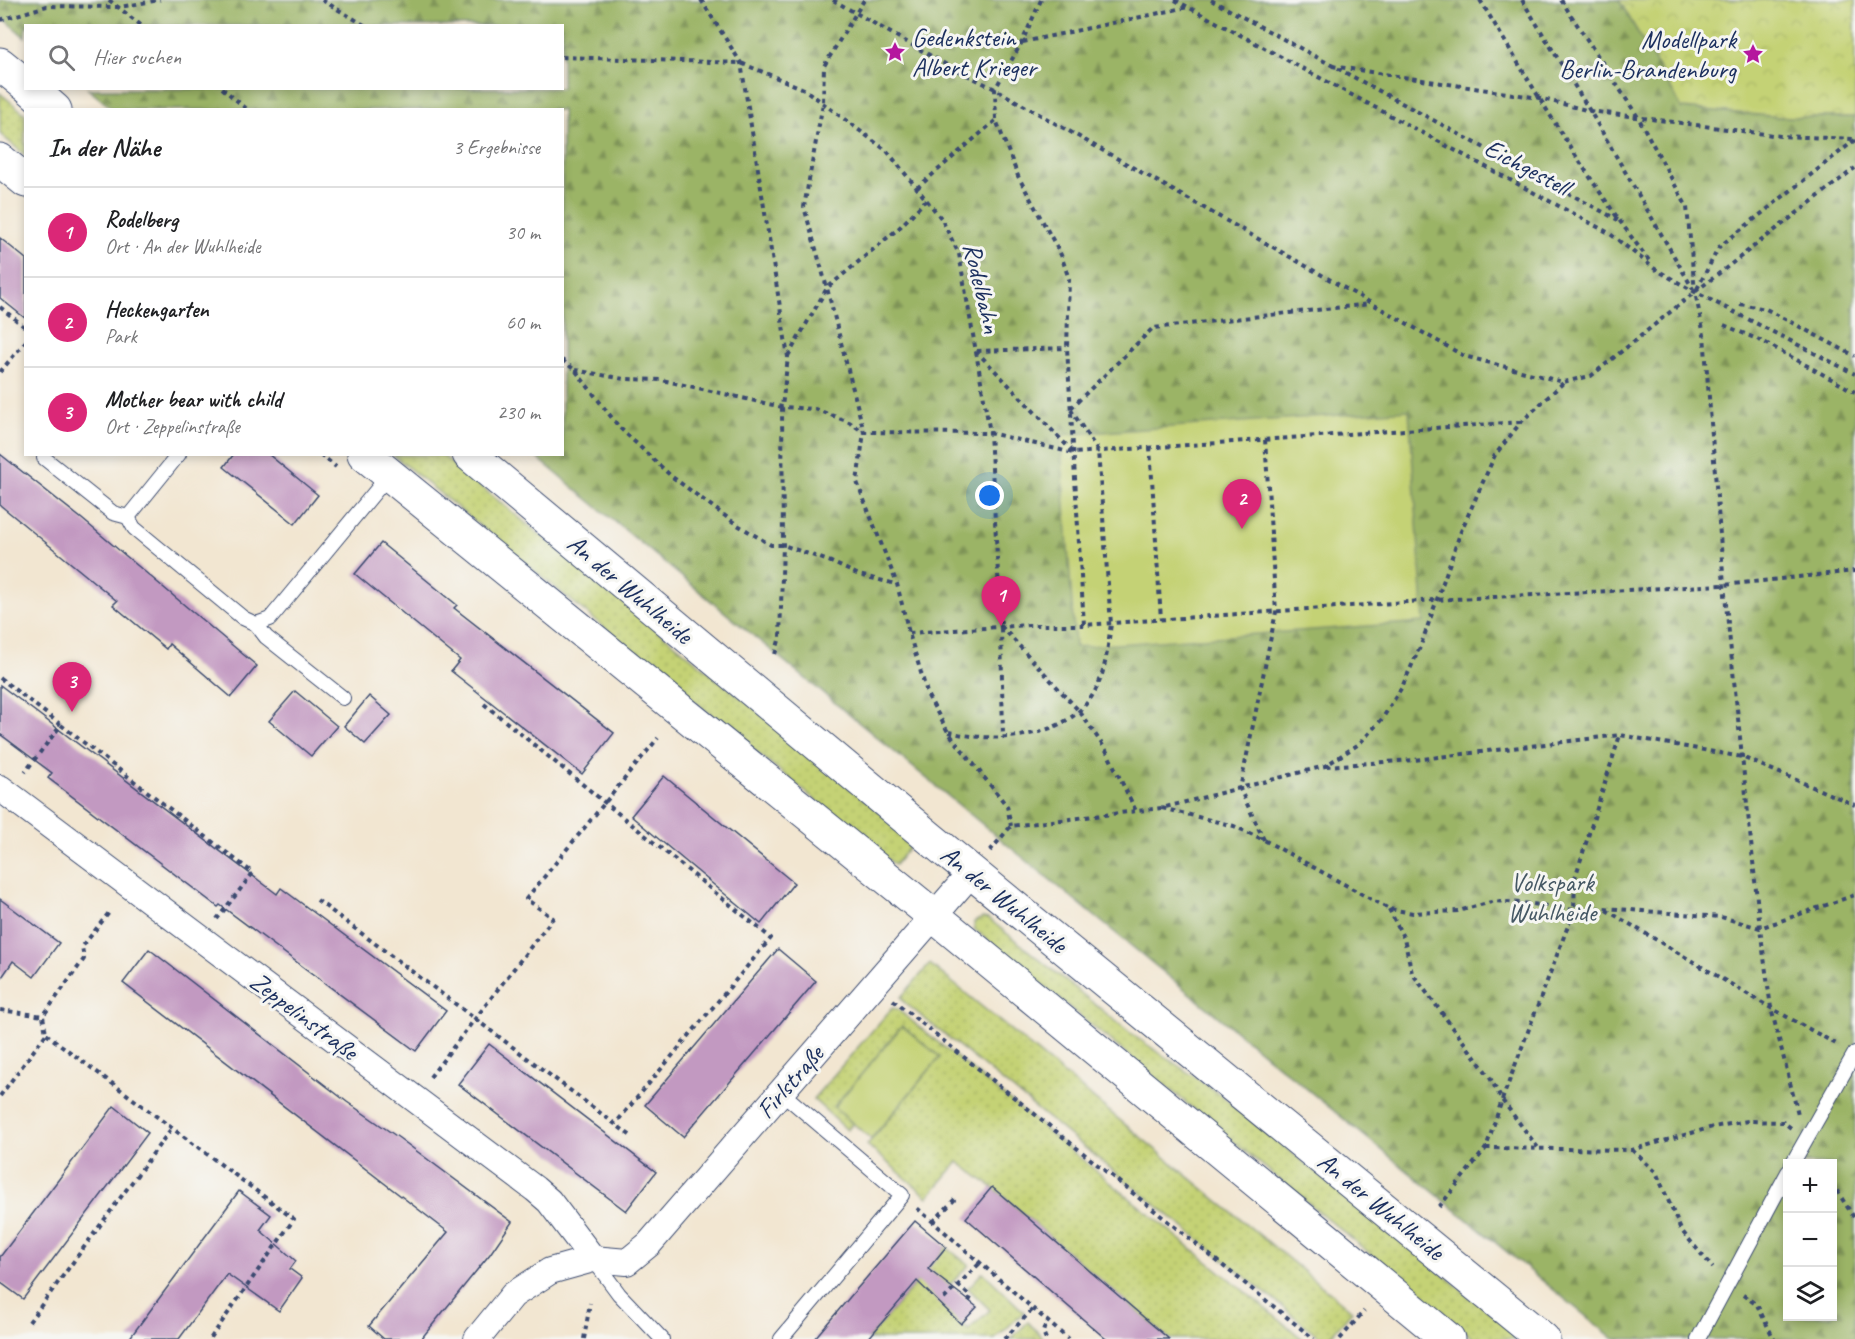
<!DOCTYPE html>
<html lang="de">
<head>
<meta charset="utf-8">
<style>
	:root { --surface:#fff; --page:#f2f2f2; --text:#202124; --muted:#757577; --line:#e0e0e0; --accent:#db2777 }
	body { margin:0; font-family:Caveat,sans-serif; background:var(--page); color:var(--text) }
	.controls { position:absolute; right:18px; bottom:18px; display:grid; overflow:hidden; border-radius:0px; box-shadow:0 3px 9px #0003 }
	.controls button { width:54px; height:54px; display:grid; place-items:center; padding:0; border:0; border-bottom:2px solid var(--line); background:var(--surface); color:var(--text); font:30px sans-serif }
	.you { position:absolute; left:990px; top:496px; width:21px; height:21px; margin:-15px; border:4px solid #fff; border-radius:50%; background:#1a73e8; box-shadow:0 0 0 9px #1a73e833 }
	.badge { display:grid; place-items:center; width:39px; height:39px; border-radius:50%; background:var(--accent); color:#fff; font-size:20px; font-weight:700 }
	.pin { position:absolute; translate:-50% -50px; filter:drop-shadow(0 2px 3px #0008) }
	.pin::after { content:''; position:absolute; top:32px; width:21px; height:18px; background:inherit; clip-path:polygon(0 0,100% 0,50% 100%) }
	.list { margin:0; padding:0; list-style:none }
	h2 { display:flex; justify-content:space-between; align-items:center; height:78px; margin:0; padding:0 24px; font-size:26px }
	h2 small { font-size:20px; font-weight:400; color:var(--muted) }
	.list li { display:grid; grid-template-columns:39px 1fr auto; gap:18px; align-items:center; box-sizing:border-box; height:90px; padding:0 24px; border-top:2px solid var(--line) }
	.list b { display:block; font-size:22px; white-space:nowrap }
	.list p { margin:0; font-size:20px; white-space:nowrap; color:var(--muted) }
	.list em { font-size:20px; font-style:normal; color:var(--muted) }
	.icon { flex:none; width:33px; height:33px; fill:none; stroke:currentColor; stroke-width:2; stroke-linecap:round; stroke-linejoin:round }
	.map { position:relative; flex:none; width:1855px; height:1339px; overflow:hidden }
	.search { position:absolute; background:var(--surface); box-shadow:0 3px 9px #0003; left:24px; top:24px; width:540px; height:66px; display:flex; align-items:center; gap:15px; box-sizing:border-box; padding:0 21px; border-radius:0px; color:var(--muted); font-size:22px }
	.panel { position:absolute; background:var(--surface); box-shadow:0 3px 9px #0003; left:24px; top:108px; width:540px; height:348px; border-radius:0px }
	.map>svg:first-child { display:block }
	.grass { fill:url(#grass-dots); stroke:#708069; stroke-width:1.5 }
	.forest { fill:url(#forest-firs); stroke:#5b7262; stroke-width:1.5; fill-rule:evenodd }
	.park { fill:url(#park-crowns); stroke:#708069; stroke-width:1.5 }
	.garden { fill:#c4d274; stroke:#708069; stroke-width:1.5 }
	.building { fill:#c299c1 }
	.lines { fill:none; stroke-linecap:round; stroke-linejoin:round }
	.lane-casing { stroke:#3b4a6f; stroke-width:16 }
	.street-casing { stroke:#3b4a6f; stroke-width:28 }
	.secondary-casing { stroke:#3b4a6f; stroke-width:35 }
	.path { stroke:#3b4a6f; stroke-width:4; stroke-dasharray:4.5 4.5; stroke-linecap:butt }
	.lane { stroke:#fff; stroke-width:14 }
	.street { stroke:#fff; stroke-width:26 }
	.secondary { stroke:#fff; stroke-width:33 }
	.labels { text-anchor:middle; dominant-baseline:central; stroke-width:6; stroke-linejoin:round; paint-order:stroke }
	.poi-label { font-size:26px; fill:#1b2f5e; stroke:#f6f6f2; text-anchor:start }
	.street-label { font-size:26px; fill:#1b2f5e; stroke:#f6f6f2 }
	.park-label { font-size:26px; fill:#455864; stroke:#f6f6f2 }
</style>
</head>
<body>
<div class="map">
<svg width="1855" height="1339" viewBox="0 0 1855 1339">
	<defs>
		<pattern id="grass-dots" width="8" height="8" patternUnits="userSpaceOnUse" patternTransform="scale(1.5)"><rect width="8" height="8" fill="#c4d274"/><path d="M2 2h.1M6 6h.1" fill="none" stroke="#a8b567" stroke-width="1.8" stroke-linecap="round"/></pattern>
		<pattern id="forest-firs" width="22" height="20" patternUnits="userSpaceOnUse" patternTransform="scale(1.5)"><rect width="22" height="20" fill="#9bb466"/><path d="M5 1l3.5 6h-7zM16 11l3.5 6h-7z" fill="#7e9357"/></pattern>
		<pattern id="park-crowns" width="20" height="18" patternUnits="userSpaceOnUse" patternTransform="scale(1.5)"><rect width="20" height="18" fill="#c4d274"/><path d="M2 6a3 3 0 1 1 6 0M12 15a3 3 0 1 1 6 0" fill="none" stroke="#a8b567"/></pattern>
	</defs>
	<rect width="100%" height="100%" fill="#f6f6f2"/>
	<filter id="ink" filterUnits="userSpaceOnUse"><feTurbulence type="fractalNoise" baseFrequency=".0167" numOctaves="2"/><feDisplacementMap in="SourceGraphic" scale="12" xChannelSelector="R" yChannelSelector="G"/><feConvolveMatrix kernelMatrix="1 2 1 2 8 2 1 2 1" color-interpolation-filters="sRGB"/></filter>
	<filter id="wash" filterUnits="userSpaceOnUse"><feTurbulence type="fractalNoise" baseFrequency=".008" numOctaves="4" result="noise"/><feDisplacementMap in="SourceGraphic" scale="24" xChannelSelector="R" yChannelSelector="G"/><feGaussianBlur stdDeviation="1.35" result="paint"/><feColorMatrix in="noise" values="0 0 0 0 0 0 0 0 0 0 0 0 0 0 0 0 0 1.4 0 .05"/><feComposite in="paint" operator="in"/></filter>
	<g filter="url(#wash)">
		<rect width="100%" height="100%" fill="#f2e6d1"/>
		<g class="grass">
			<path d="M0 93 25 114V155L0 134Z"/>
			<path d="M393 455H442L798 744 914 841 895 865Z"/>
			<path d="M982 918 988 919 994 923 1133 1035 1214 1090 1523 1339H1474L974 929V922Z"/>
			<path d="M930 964 1352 1311 1328 1339 1321 1338 904 1002 901 997Z"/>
			<path d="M892 1008 897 1009 1303 1339H1169L992 1187 958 1162 928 1197 867 1145 940 1057 902 1026 834 1107 853 1124 847 1130 813 1099Z"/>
			<path d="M946 1247 969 1265 936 1299 968 1330 990 1310 968 1288 983 1272 1024 1312 995 1339H868Z"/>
			<path d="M1028 1322 1044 1339H1011Z"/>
		</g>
		<path class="forest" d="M0 0H1619L1682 108 1781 117H1855V1339H1614L1005 843 534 455 562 454V110H114L88 89 562 88V26H26L25 37 0 16ZM1788 1164H1832V1316H1788Z"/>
		<path class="park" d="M1619 0H1855V117H1781L1682 108Z"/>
		<g class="garden">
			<path d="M1409 410 1424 622 1075 647 1060 435Z"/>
			<path d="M902 1026 940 1057 871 1139 834 1107Z"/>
		</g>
		<g id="blocks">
			<g class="building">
				<path d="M0 238 26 259V319L0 298Z"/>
				<path d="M0 454 82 519 257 666 231 697 169 644 166 649 113 605 117 601 0 505Z"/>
				<path d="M234 454H268L318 495 295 524 224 467Z"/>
				<path d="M381 543 457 605 454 608 614 733 582 774 451 671 460 660 355 574Z"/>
				<path d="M0 685 277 894 281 888 446 1011 416 1051 220 905 218 907 48 778 52 773 0 734Z"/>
				<path d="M295 691 337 726 311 756 269 721Z"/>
				<path d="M369 696 391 715 365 744 344 726Z"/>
				<path d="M664 776 794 883 761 924 631 816Z"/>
				<path d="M0 899 59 943 34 977 13 961 0 980Z"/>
				<path d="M149 949 347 1102 399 1138 512 1222 490 1254 421 1339H384L369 1326 448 1232 123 983Z"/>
				<path d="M778 949 816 981 683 1137 645 1105Z"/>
				<path d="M489 1044 656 1172 626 1211 458 1084Z"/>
				<path d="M114 1106 148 1133 23 1299 0 1282V1257Z"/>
				<path d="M992 1187 1169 1339H1106L966 1218Z"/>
				<path d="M239 1191 271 1215 260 1230 296 1261 290 1269 302 1278 279 1311 227 1274 179 1339H129Z"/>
				<path d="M915 1221 946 1247 928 1269 977 1307 961 1324 917 1281 868 1339H814Z"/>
			</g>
		</g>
	</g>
	<g filter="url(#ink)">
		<use href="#blocks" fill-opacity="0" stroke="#3b4a6f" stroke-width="1.5"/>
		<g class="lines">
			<defs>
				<g id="lane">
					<path d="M44 458 113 513 128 517 134 528 243 618 256 624 266 637 343 698"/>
					<path d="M128 517 179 454"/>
					<path d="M256 624 270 619 389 475"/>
					<path d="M1792 1164 1855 1053"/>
					<path d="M593 1259 619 1294 662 1339"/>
					<path d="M781 1339 902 1195 781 1092"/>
					<path d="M1698 1339 1788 1172"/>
				</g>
				<g id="street">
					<path d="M0 788 535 1189 549 1201 593 1259"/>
					<path d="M477 1339 513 1295 550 1271 593 1259 627 1262 649 1244 972 872"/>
				</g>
				<g id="secondary">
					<path d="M0 64 26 85"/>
					<path d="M30 88 55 110"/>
					<path d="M0 160 26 181"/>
					<path d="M364 454 934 916 1448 1339"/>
					<path d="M469 454 931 839 1543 1339"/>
				</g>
			</defs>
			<use href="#lane" class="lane-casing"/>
			<use href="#street" class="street-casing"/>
			<use href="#secondary" class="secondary-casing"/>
			<g class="path">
				<path d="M109 0 142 26"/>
				<path d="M322 0 366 26"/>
				<path d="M701 0 741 63 788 357 782 407 783 545 780 637 774 658"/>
				<path d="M833 0 947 65 995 89 1464 356 1563 382 1591 376 1695 292 1855 168"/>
				<path d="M864 0 824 66 823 103 804 207 827 288 864 432 857 482 897 584 909 633 928 696 948 732 1007 806 1011 826"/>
				<path d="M1041 0 1022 42 995 89 996 120 1018 176 1061 255 1069 279 1067 348 1084 625"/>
				<path d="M1175 0 1609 233 1655 269 1695 292 1855 374"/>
				<path d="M1211 0 1618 220"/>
				<path d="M1480 0C1534 89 1587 180 1651 263"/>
				<path d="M1522 0 1590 111 1693 289"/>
				<path d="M1561 0 1638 117 1687 207 1695 292 1704 335 1724 585 1760 928 1771 1008 1798 1114"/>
				<path d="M0 20 47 6 119 7 160 0"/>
				<path d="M1023 42 1188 7"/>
				<path d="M562 57 741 63 804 89 887 151 941 218 959 254 990 433 1001 626 1003 738"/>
				<path d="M1332 66 1539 98 1590 111 1780 136 1855 139"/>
				<path d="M222 88 248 110"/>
				<path d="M917 188 996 120"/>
				<path d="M1697 289 1719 247 1855 140"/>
				<path d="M1740 304 1766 309 1855 356"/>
				<path d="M0 307 26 328"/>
				<path d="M1724 325 1764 342 1855 392"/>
				<path d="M976 351 1073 452"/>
				<path d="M977 351 1067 348"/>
				<path d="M788 356 827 288 899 228 926 200"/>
				<path d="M562 360 575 370 619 427 671 476 736 524 771 545H783L831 562 859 575 896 584"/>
				<path d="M575 370 624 379 662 380 782 407 815 409 849 422 864 432 990 433 1073 453 1521 422"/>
				<path d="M0 372 26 341"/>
				<path d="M1071 408 1153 328 1370 304"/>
				<path d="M1150 447 1161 620"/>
				<path d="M320 454 336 467"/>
				<path d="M1001 626 1080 712 1106 750 1136 811"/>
				<path d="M909 633 1029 625H1084L1435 600 1724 585 1855 571"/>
				<path d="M0 678 61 725 25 772"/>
				<path d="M484 704 771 938 615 1124"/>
				<path d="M61 725 253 873 217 919"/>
				<path d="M949 732C998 744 1073 739 1097 687 1106 669 1108 644 1111 624L1098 451 1071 410"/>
				<path d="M1326 766 1414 760 1620 735 1742 757 1855 805"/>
				<path d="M1162 808 1234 826 1264 840 1389 909 1413 913 1458 911 1495 901 1533 904 1574 910 1604 908 1721 917 1760 928 1855 895"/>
				<path d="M1264 840 1240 789 1276 612 1265 439"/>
				<path d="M990 851 1011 826 1162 808 1325 766 1359 744 1382 719 1402 687 1421 645 1461 531 1495 455 1521 422 1563 383"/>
				<path d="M317 900 631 1136"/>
				<path d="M1389 909 1404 939 1412 973 1489 1076 1502 1100 1539 1149"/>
				<path d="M1606 910 1771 1008 1838 1045"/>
				<path d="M893 1000 1314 1339"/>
				<path d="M0 1010 43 1016"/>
				<path d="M46 1034 294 1219 210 1339"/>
				<path d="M430 1077 553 918 526 899 658 738"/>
				<path d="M0 1096 46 1034 43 1016 84 959 82 947 111 910"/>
				<path d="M1486 1148 1631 1150 1713 1127 1748 1121 1783 1122 1791 1128"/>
				<path d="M1632 1150 1656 1172 1681 1230 1713 1268"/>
				<path d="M1832 1183 1855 1219"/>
				<path d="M1439 1207 1486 1148 1502 1100 1574 910 1575 878 1620 735"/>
				<path d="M917 1208 1068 1339"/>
				<path d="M933 1222 956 1198"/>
				<path d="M958 1285 971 1297 969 1301"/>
				<path d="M1743 1295 1757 1305 1774 1339"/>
				<path d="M944 1299 979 1264"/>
				<path d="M29 1322 171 1129"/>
				<path d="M584 1339 590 1303"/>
				<path d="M1004 1339 1032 1310"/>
				<path d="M1046 1339 1043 1332 1046 1322"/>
				<path d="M1340 1339 1364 1311"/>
			</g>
			<use href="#lane" class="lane"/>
			<use href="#street" class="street"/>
			<use href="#secondary" class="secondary"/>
		</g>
	</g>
	<defs>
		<symbol id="sight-bare" viewBox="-9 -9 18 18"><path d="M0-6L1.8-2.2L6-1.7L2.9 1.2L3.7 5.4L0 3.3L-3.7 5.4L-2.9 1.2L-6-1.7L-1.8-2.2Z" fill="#b5179e" stroke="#f6f6f2" stroke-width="2.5" paint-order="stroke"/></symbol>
	</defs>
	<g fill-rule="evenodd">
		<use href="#sight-bare" x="880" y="37" width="30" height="30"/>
		<use href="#sight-bare" x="1738" y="39" width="30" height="30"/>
	</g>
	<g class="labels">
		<g class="poi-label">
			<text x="912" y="37">Gedenkstein<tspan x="912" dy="30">Albert Krieger</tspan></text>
			<text x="1736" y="39" text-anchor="end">Modellpark<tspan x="1736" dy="30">Berlin-Brandenburg</tspan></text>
		</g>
		<g class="street-label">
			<text transform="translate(1527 167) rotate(28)">Eichgestell</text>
			<text transform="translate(982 288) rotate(77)">Rodelbahn</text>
			<text transform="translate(630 589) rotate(40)">An der Wuhlheide</text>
			<text transform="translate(1004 899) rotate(39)">An der Wuhlheide</text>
			<text transform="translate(304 1016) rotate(37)">Zeppelinstraße</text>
			<text transform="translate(790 1082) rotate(-49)">Firlstraße</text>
			<text transform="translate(1381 1206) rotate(39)">An der Wuhlheide</text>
		</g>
		<g class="park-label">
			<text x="1552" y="882">Volkspark<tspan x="1552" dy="30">Wuhlheide</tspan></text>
		</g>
	</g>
</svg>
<div class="controls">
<button>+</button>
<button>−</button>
<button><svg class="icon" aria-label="layers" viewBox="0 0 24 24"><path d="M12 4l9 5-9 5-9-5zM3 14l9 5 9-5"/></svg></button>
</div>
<div class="you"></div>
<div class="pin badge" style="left:1001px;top:626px">1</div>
<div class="pin badge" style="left:1242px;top:529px">2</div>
<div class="pin badge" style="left:72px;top:712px">3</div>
<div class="search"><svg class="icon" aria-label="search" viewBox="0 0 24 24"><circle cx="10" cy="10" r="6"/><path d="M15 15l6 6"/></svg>Hier suchen</div>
<section class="panel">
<h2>In der Nähe<small>3 Ergebnisse</small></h2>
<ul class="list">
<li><span class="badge">1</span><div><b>Rodelberg</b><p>Ort · An der Wuhlheide</p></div><em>30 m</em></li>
<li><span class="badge">2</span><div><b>Heckengarten</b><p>Park</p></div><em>60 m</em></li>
<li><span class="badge">3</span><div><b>Mother bear with child</b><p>Ort · Zeppelinstraße</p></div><em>230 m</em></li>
</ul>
</section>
</div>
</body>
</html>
